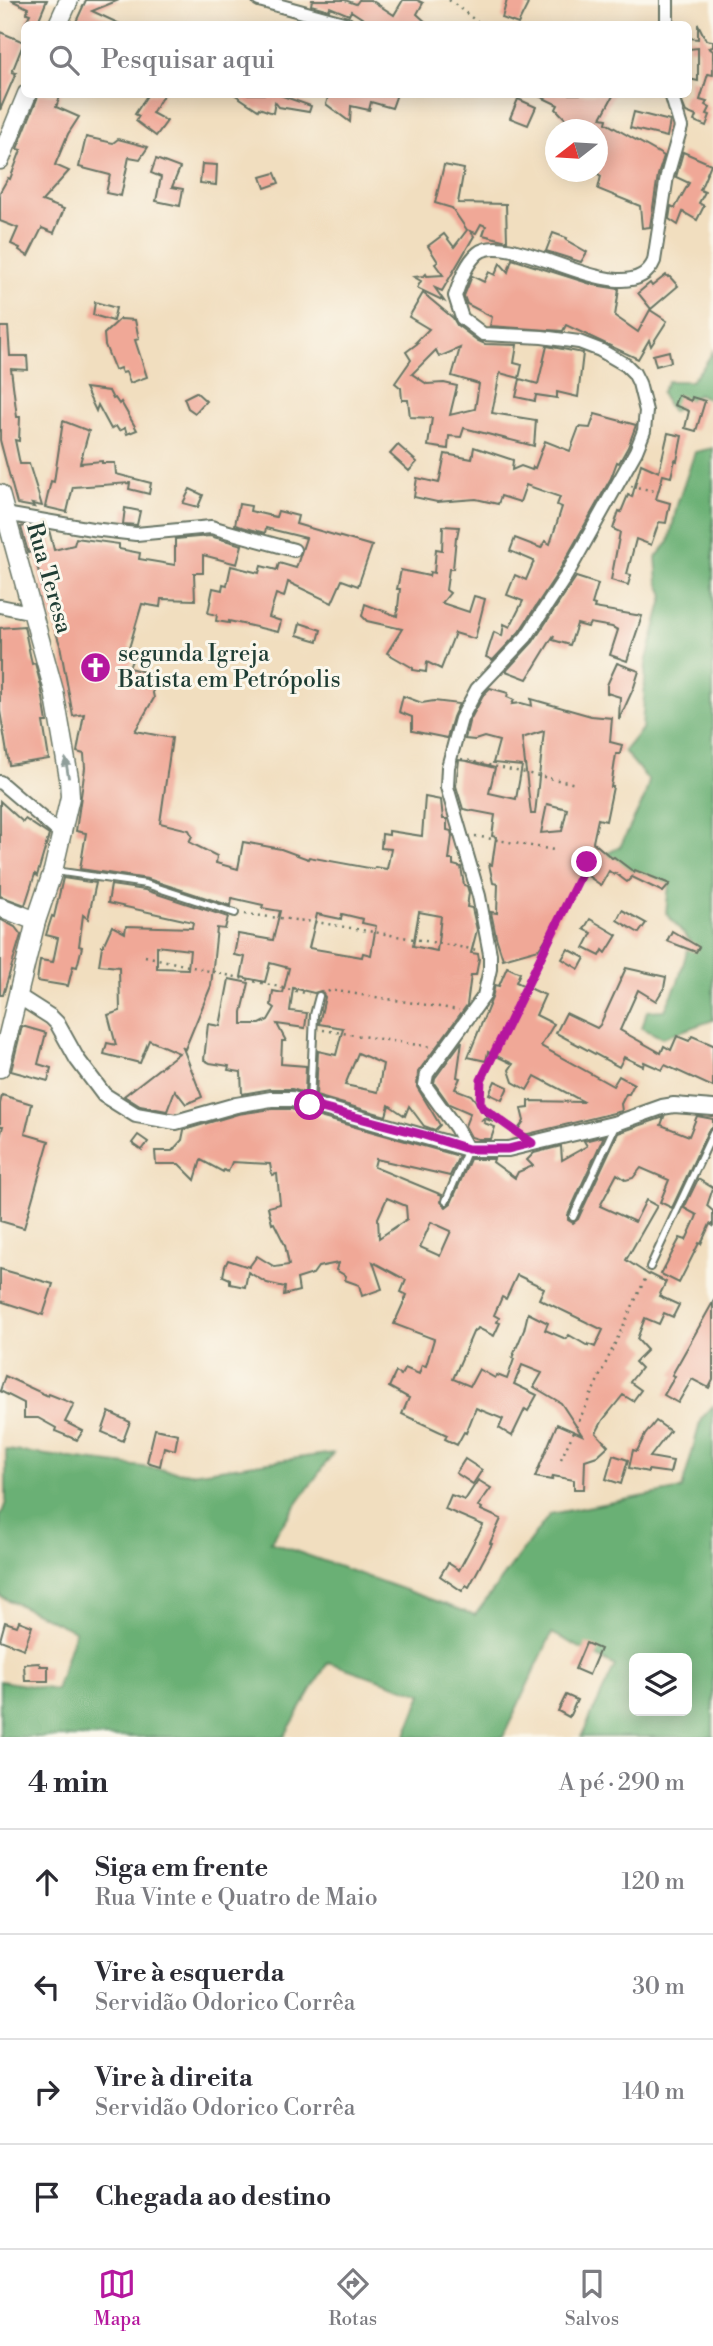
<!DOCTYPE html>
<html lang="pt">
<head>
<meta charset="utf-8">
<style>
	:root { --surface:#fff; --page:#f7f7f7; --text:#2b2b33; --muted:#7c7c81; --line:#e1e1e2; --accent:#b5179e }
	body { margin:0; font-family:"Libre Bodoni",serif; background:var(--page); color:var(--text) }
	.controls { position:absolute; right:21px; bottom:21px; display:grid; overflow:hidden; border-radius:10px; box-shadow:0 4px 18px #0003 }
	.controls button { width:63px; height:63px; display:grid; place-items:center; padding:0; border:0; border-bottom:2px solid var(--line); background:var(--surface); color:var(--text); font:35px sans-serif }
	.compass { position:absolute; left:545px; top:119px; width:63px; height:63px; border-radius:50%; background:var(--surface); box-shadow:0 4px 18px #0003; rotate:253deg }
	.stop { position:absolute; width:21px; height:21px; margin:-16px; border:5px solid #b5179e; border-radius:50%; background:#fff }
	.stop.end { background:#b5179e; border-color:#fff; box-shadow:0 2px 7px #0008 }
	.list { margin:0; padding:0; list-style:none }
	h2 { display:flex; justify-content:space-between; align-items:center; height:91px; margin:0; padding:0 28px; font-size:30px }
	h2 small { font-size:23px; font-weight:400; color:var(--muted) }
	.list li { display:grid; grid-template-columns:46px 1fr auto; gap:21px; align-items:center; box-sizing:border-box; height:105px; padding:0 28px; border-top:2px solid var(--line) }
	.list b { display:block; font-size:26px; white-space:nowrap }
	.list p { margin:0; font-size:23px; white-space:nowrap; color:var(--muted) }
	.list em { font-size:23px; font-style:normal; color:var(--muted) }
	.icon { flex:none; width:38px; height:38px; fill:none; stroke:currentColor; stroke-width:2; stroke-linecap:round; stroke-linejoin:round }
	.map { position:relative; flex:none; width:713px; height:1737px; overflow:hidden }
	.search { position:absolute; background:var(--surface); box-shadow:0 4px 18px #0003; left:21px; right:21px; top:21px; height:77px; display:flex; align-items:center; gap:18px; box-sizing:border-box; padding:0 24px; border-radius:10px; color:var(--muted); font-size:26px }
	.sheet { height:511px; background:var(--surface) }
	nav { display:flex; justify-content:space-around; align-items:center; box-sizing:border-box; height:98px; border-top:2px solid var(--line); background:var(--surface); font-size:19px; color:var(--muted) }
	nav a { display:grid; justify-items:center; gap:4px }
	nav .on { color:var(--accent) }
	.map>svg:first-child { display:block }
	.forest { fill:#6bb074; stroke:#457654; stroke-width:2; fill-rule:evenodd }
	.building { fill:#f0a897; fill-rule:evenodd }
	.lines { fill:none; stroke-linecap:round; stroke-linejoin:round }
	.service-casing { stroke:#687565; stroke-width:10 }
	.minor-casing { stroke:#687565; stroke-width:16 }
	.tertiary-casing { stroke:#687565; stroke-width:18 }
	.secondary-casing { stroke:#687565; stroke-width:21 }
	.path { stroke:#687565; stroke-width:2.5; stroke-dasharray:2 5; stroke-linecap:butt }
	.service { stroke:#fff; stroke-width:6 }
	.minor { stroke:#fff; stroke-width:12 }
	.tertiary { stroke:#fff; stroke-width:14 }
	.secondary { stroke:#fff; stroke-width:18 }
	.oneway { fill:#8f9e9a }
	.route { stroke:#b5179e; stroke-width:9 }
	.labels { text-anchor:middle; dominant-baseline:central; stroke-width:6; stroke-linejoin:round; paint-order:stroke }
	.street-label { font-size:23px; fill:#1f3d34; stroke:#fbf7ec }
	.poi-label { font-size:23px; fill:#1f3d34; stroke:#fbf7ec; text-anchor:start }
</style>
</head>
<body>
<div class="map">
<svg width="713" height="1737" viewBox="0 0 713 1737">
	<rect width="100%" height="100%" fill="#fbf7ec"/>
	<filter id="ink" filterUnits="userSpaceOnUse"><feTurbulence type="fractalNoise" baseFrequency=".0143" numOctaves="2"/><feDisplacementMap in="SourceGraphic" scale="14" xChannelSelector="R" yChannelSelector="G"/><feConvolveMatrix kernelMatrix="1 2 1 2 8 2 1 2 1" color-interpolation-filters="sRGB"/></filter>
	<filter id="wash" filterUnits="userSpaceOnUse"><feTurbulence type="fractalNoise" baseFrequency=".00686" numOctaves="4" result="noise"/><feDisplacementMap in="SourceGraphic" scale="28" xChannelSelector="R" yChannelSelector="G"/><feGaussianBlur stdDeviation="1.57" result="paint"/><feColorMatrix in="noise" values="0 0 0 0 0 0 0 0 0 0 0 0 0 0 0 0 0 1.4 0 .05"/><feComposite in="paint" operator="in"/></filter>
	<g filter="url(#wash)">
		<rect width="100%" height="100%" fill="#f1debf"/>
		<g class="forest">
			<path d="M713 351V402L699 394 672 412 661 393 668 381H691L704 366Z"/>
			<path d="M713 448V1020L662 1038 642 1028 647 1011 665 1010 678 982 690 941 666 913 669 885 626 869 604 855 620 847 644 799 649 781 624 751 642 729 646 663 664 595 658 582 656 557 669 542 677 505 695 452Z"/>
			<path d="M713 1406V1737H581L615 1666 552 1633 503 1737H405L422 1694 328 1662 284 1737H0V1681L56 1690 75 1631 0 1596V1518L6 1502V1450L191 1473 333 1453 270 1542 475 1615 550 1514 682 1489 701 1419ZM634 1658H687V1711H634Z"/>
		</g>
		<g id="blocks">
			<g class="building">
				<path d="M11 0H47L37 24H25L30 14 27 13 28 8Z"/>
				<path d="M86 0H119L92 11 120 24H75Z"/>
				<path d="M312 0H345L356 4 359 0H371L394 15 403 0H417L423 3 417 14 428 24H371L351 11 349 15 330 7 329 10 311 5Z"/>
				<path d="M507 0H521L528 4 518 24 502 18Z"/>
				<path d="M698 24 706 40 713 41V47L709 48 713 51V75L708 74 700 100 707 102 705 105 710 108 707 114 710 115 706 126 694 121 696 116 686 112 682 102 685 94H689V79L698 81V48L689 49V38L698 39Z"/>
				<path d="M0 32 24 42 12 72 16 73 0 110Z"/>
				<path d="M39 94H61L56 107 79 117 68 134 55 165 69 171 42 201 64 209 54 233 42 228 28 256 19 250 20 248 11 244 18 228 0 221V192L8 178 10 179 21 150 17 149Z"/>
				<path d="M148 94H164L152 113 167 121 156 136 136 121 139 116 135 114Z"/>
				<path d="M234 94H277L311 106 309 112 279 107 275 102 273 113 259 108 258 110Z"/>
				<path d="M329 94H397L392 108 371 102 369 110 351 106 350 122 326 104Z"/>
				<path d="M535 94H614L601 118 607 119 606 123 664 156 658 175 650 227 642 228 640 206 598 189 601 176 598 174V130H576L556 109 558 105Z"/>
				<path d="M518 99 536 107 528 125 510 118Z"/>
				<path d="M634 112 670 121 667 137 630 128Z"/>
				<path d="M86 137 113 143 118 139 148 147 140 159 129 157 121 196 106 193 110 175 79 167Z"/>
				<path d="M683 152 711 164 700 190 705 192 699 203 704 206 697 220 683 212 678 225 669 219 671 206 675 208 689 183 676 177Z"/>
				<path d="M156 159 180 168 172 187 183 189 180 206 156 201 161 177 151 173Z"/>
				<path d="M202 164 217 165 216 185 200 183Z"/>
				<path d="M444 165 464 169 458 203 506 204 507 241 483 235 486 226 481 224 476 233 470 231 474 236 442 291 435 288 444 301 417 288 421 281 414 277 424 276 426 274 427 276 443 275 435 264 438 262 428 246 444 234 454 247 467 230 452 208 435 203Z"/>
				<path d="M275 173 279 183 265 188 261 177Z"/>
				<path d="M553 233 567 238 566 240 587 252 581 262 546 251Z"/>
				<path d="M512 259 594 285 619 289 615 316 638 332 650 310 667 321 651 346 649 340 638 359 566 325 563 331 490 326 492 317 467 304 464 296 472 276 484 282 489 272 495 275 500 263 508 272Z"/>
				<path d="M666 275 668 277 669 276 678 286 651 309 638 293 650 283 652 286Z"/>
				<path d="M423 293 453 318 457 325 478 341 485 344 517 345 514 363 522 365 519 378 500 373 492 413 536 420 534 446 464 428 461 437 449 436 448 449 428 446 432 418 410 417 408 400H402L401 388 395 383 411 360 406 352 418 343 416 342 429 329 409 317ZM460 348 452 376 479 384 475 409 450 415 457 386 444 383 427 384 412 374 436 350 439 357Z"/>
				<path d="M95 302 116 308 113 321 93 315Z"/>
				<path d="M120 319 135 320 139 339 135 340 147 377 130 383 126 372 122 373 120 368 115 370 105 345 104 334Z"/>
				<path d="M0 327H8L10 356H27L28 370 11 369 17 417H20L19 441 15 440 20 464H29L42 506 32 504 34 507 17 504 0 440Z"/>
				<path d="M547 346 583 353 578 397 557 392V398L536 395 535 401 516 397 520 379 538 384Z"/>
				<path d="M669 351 671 362 656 366 653 355Z"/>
				<path d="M85 388 109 391 113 399 115 398 119 404 121 402 137 430 127 434 125 428 119 431 116 426 111 429 98 405 96 411Z"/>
				<path d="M196 392 206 401 195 413 188 408 184 398Z"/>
				<path d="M678 395 691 401 692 397 705 401 696 431 685 428 689 411 674 405Z"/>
				<path d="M595 414 636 425 628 447 619 463 617 462 611 478 559 571 519 632 493 660 486 657 494 632 502 636 504 624 510 627 523 601 507 595 515 575 526 580 534 561 510 551 515 538 541 548 545 541 550 544 562 507 557 505 560 497 526 485 520 502 501 496 498 504 476 499 437 502 414 497 417 478 439 483 445 454 472 459 474 447 513 460 512 470 521 466 532 470 533 467 535 468 545 441 570 451 579 427 590 428Z"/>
				<path d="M63 421 89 431 80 463 102 461V463H115L116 474 151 483 149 494 129 489 130 483 73 487 67 512 45 507 51 481 54 482Z"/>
				<path d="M668 433 682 436 677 461 675 460 671 477 663 475 656 499 670 503 666 523 659 522 651 545 636 539 627 574 631 575 628 585 611 580 620 532 613 529 619 511 621 512 628 495 632 497 641 464 659 472Z"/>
				<path d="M398 445 417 462 409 471 390 454Z"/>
				<path d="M190 489 203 495 198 507 183 503Z"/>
				<path d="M239 504 251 506 250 511 276 517 278 511 298 516 296 524 372 546 358 586 342 580 332 603 288 582 284 597 276 594 269 617 281 621 278 632 229 621V623L216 621 217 615 208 613 213 588 222 590 223 584 227 585 231 566 259 573 261 566 277 570 279 563 296 568 306 538 266 528 265 533 235 525Z"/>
				<path d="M125 508 140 511 137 525 123 524Z"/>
				<path d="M25 526 49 530 54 550 74 545 76 538 119 544V549L140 553 139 559 175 565V539L210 536 242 545 237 564 203 555V573H194L195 600 161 599 160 607 142 604 129 648 136 650 129 668 149 673 154 698 135 731 172 738 160 823 189 830 192 836 189 842 217 856 216 863 238 869 243 842 281 849 308 859 309 857 374 869 375 867 387 869 391 849 381 848 382 834 389 835V831L422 836 425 797 441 800 443 819H447V830L451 831 452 836 449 860H453V865L461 867 464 885 467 886 469 893 467 907 472 908 477 930 471 953 478 954 479 959 476 975H471L467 1005 418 1072 417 1087 440 1125 435 1130 424 1126 409 1106 405 1116 389 1105 386 1116 316 1096 318 1051 336 1055 343 1028 319 1024 325 997 321 991 314 993 293 988 290 1011 307 1013 305 1028 277 1024 286 1041H282L281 1064 306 1066 305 1093 292 1089H271L242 1094 241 1072 228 1070 229 1066 210 1063 204 1060 208 1024 220 1026 229 979 249 983 242 1012V1024H260L268 1020 275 1008 271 1005 273 991 283 993 289 968 270 963 265 982 241 977 245 957 234 955 238 934 273 940 280 911 262 908 263 905 232 898 231 906 148 879 80 869 86 833 76 831 85 768 84 754 77 752 84 714 73 716 60 645 42 589 35 554 28 552 21 527ZM419 912 441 916 437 951 413 946ZM317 914 341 919 342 914 363 919 362 923 376 926 371 955 363 953 362 957 309 948ZM358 1053 383 1064 378 1092 345 1085Z"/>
				<path d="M443 526 459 527 457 537H456L453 569H449L446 590 450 593 442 603 469 612 474 596 485 599 475 639 455 633 441 669 427 662 426 672 413 670V668L387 653 402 629 367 621 362 616 365 604 397 616 400 589H397L401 570 429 576 430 572 434 573 436 549 442 550Z"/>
				<path d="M576 577 598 584 592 604 595 605 594 608 642 616 627 661 610 655 618 630 612 627 590 623 588 627 577 624 570 645 553 640 554 635 527 679 506 671 533 642Z"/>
				<path d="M300 623 321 630 318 641 297 635Z"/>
				<path d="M24 626 32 664 35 663 41 686 47 722H43L49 759 9 765 0 711V628Z"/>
				<path d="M617 663 639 671 634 687 619 720 620 697 607 693V685Z"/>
				<path d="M490 688 508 693 507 697 514 700 512 704 521 703 532 706 531 699 591 716 612 718 610 742 622 745 620 754H616L611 787H613L606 821 598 819 593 842 612 858 614 857 634 872 635 870 670 884 663 892 632 877 633 876 627 882 615 873 614 875 609 871 601 885 582 872 561 915H560L556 925 539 949 503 959 496 937 491 912 497 913 498 884 493 883 489 864 492 865 496 837 492 836 495 815 463 809 456 786 459 760 467 761 495 768 489 793 516 799 522 766 493 763 499 741 484 737 475 740 465 739 469 722 484 694ZM544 731 535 814H531L522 738ZM547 804 567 809 562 831 541 833Z"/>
				<path d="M403 696 422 703 434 701 459 704 453 717 447 738 412 731V717L399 712Z"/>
				<path d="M0 801 23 822 25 819 49 835 37 876 35 874 25 905 0 896Z"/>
				<path d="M63 878 96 883 88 919 83 915 79 946 82 947 77 967 73 966 68 986 37 981 40 960 53 962 58 938 46 935 52 916 54 917Z"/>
				<path d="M111 885 145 890 228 917 225 929 217 928 211 986 185 1049 183 1048 202 1097 186 1104 175 1090 167 1111 140 1106 124 1096 179 1053 149 1040 140 1063 104 1054 107 1043 116 1045 108 1015 120 1011 119 967 99 965 102 946H103L112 926 125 933 126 926 192 928 193 922 108 903ZM157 946 190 950 188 969 157 968Z"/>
				<path d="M622 910 646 923 639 933 617 920Z"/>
				<path d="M0 919 15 927 21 935 3 995H0Z"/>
				<path d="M590 919 617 935 606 953 603 950 600 956 584 948 592 933 584 929Z"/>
				<path d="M672 931 699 947 696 952 667 941Z"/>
				<path d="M568 949 585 958 579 969 562 959Z"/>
				<path d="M507 967 520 973 516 982 545 995 536 1015 554 1024 541 1046 613 1086 619 1076 634 1084 629 1094H626L621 1104 622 1111 524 1135 517 1131 524 1121 521 1109 529 1108V1101L584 1102 535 1076 527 1090 513 1082 509 1070 513 1064 488 1052 486 1061 468 1057 492 998 495 985 499 986Z"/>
				<path d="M626 968 666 977 664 988 656 1001 638 990 620 1030 661 1053 664 1046 671 1050 677 1036 689 1041 692 1036 713 1045V1087L665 1065 662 1070 644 1062 643 1066 624 1057 619 1067 556 1033 566 1013 597 1028 600 1025Z"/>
				<path d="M22 1026 46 1033 38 1064 51 1068 48 1081 11 1071Z"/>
				<path d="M462 1041 457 1077 460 1078 455 1089 471 1095 491 1121 484 1118 482 1120 485 1121 484 1123 495 1127 491 1139H478L471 1137 465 1126 470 1113 449 1104 434 1083 435 1078Z"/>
				<path d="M495 1081 508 1087 502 1100 489 1094Z"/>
				<path d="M2 1095 32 1104 25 1134 49 1141 24 1228 0 1221V1137L3 1126H0V1104Z"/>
				<path d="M272 1109H291L459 1156 450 1176 376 1159 374 1167 442 1195 441 1202 446 1207 451 1203 470 1159H494L493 1162 515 1178 518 1172 533 1166 527 1160 534 1153 561 1146 562 1160 587 1146 584 1141 604 1136 568 1215V1220L573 1223 578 1219 618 1133 664 1117 661 1125 689 1136 697 1116 713 1119V1127L708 1131 672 1208 660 1202 669 1180 641 1168 633 1178 626 1180 617 1174 600 1206 635 1222 646 1200 657 1206 626 1260 649 1275 650 1274 666 1282 659 1296 679 1305 673 1317 664 1313 659 1324 645 1318 637 1339 647 1350 635 1362 641 1368 630 1382 641 1390 633 1401 623 1395 603 1420 596 1433 608 1446 597 1456 585 1460 584 1489H574V1480L553 1476 552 1480 535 1477 557 1424 582 1435 561 1403 534 1387 542 1373 522 1365 514 1384 537 1395 528 1411 525 1409 512 1436 499 1428 503 1419 476 1408 466 1433 464 1432 457 1445 445 1439 447 1435 402 1414 409 1398 389 1387 396 1372 401 1375 405 1368 419 1374 422 1365 426 1366 434 1339 394 1324 407 1295 401 1292 406 1280 373 1262 382 1289 362 1296 359 1285 345 1280 346 1276 336 1270 338 1263 318 1267 313 1274 297 1279 299 1291 284 1295 285 1287 267 1283 248 1272 245 1287 230 1284V1279L223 1276 225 1266 228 1260 249 1267 257 1256 275 1267 289 1265 285 1245 274 1223 272 1224 268 1207 280 1204 277 1174 272 1175 270 1164 232 1162 228 1172 224 1170 223 1172 201 1160 195 1180 179 1164H156L155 1151H172L182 1140 184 1130 238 1114ZM387 1198 406 1206 407 1219 379 1238 378 1218ZM431 1222 451 1231 440 1256 420 1247ZM517 1275 544 1288 539 1299 603 1330 595 1347 588 1344V1346L569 1335 566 1339 545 1330 548 1323 528 1313 524 1330 512 1358 514 1359 507 1379 497 1375 495 1378 479 1369 470 1386 453 1379 474 1330 476 1331 478 1328 494 1336 500 1323 497 1322 499 1318 494 1315 502 1297 506 1299Z"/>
				<path d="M138 1135 148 1142 142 1150 132 1143Z"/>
				<path d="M698 1179 713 1188 707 1206 713 1211V1226L710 1224 701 1244 699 1243 679 1283 661 1274 680 1238 686 1240 696 1218 697 1215 684 1208Z"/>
				<path d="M0 1269 53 1284 43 1315 0 1301Z"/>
				<path d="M713 1302V1380L709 1388 692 1379 678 1403 664 1395 675 1376 672 1375Z"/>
				<path d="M5 1376 48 1396 49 1394 74 1404 65 1422 83 1431 77 1440 55 1431 56 1428 38 1418H24V1403L0 1391Z"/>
				<path d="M109 1412 130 1422 123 1441 102 1432Z"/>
				<path d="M656 1421 670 1431 650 1457 673 1461 670 1473 648 1470V1472L629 1468 633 1450 637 1451 645 1435Z"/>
				<path d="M155 1429 178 1434 175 1450 164 1447 160 1466 147 1462Z"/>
				<path d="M613 1455 628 1460 621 1484 606 1479Z"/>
				<path d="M465 1459 482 1470 473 1484 456 1473Z"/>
				<path d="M478 1480 491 1488 478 1506 482 1508 481 1510 501 1519 490 1543 492 1544 469 1587 466 1585 462 1591 440 1576 448 1563 459 1570 483 1525 445 1509 451 1495 465 1500Z"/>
				<path d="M19 1621 32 1626 24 1649 0 1640 5 1622 17 1626Z"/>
				<path d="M586 1643 600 1649 589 1675 575 1669Z"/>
				<path d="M39 1663 40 1666H48V1681H25L24 1664Z"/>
				<path d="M566 1695 577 1700 569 1717 558 1711Z"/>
			</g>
		</g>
	</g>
	<g filter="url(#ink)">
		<use href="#blocks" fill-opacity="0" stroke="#687565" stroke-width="2"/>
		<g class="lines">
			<defs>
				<g id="service">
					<path d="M55 871 146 884 235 913"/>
					<path d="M310 1103 314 1015 319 996"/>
					<path d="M446 1201 468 1149"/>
					<path d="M573 1217 616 1124"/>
					<path d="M650 1267 713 1133"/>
				</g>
				<g id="minor">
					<path d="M259 0 347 24"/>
					<path d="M667 0V24"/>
					<path d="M5 514 92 529 136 534 211 527 294 550"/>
					<path d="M0 606 34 613"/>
					<path d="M0 782 62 835"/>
					<path d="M467 1148 456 1128 425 1085 427 1074 484 996 490 969V954L479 896 447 787 448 767 461 719 477 689 526 637 566 576 636 451 644 431 646 411 639 383 634 373 626 365 600 350 579 342 542 337 483 334 462 318 455 296C460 282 466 263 478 253 511 226 630 318 654 261L667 176 681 127 671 94"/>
				</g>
				<path id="tertiary" d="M18 996 51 1017 57 1023 77 1059 104 1095 136 1115 176 1122 236 1105 271 1099H292L468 1149H508L617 1123 662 1107 674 1105 713 1108"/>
				<g id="secondary">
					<path d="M58 24 69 0"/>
					<path d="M0 160 27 94"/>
					<path d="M0 494 54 691 69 778 70 797 53 871 36 921 0 1068"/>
					<path d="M0 907 36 921"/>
				</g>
			</defs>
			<use href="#service" class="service-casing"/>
			<use href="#minor" class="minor-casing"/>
			<use href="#tertiary" class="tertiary-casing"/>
			<use href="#secondary" class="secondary-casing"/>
			<g class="path">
				<path d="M449 0 480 24"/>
				<path d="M631 486 655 491"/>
				<path d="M461 759 576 784"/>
				<path d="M475 836 554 850"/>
				<path d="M245 914 322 923 477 950"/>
				<path d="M145 956 309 994"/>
				<path d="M328 992 330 990 459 1010"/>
				<path d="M323 1030 431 1047"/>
				<path d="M517 1133C493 1116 476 1113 481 1080L587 862"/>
				<path d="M561 1459 647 1275"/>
			</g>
			<use href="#service" class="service"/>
			<use href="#minor" class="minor"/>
			<use href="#tertiary" class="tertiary"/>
			<use href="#secondary" class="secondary"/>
		</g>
		<defs><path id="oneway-solid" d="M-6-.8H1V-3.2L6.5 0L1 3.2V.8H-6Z" transform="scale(1.75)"/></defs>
		<use class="oneway" href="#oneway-solid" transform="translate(67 768) rotate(-99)"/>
	</g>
	<g class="lines" filter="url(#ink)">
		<path class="route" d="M310 1105 424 1135 468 1149H508L532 1143 483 1108 480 1102 481 1080 587 862"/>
	</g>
	<defs>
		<symbol id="church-disc" viewBox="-11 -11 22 22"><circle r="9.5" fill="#b5179e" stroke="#fbf7ec"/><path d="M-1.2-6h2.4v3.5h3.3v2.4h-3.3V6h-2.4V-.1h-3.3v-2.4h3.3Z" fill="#fff"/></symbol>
	</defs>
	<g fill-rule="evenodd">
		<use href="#church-disc" x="78" y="650" width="35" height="35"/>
	</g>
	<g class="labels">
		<g class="street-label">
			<text transform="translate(49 578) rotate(74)">Rua Teresa</text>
		</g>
		<g class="poi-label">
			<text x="118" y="654">segunda Igreja<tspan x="118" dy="26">Batista em Petrópolis</tspan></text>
		</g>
	</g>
</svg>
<div class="controls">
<button><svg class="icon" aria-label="layers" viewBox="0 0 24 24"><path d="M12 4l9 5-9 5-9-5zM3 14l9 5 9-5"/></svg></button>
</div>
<svg class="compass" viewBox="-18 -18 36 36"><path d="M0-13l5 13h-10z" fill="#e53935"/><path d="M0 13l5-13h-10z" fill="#7c7c81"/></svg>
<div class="stop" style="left:310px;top:1105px"></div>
<div class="stop end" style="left:587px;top:862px"></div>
<div class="search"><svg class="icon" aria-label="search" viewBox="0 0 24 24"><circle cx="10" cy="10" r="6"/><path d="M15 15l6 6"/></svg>Pesquisar aqui</div>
</div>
<section class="sheet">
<h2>4 min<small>A pé · 290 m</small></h2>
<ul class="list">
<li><svg class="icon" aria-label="ahead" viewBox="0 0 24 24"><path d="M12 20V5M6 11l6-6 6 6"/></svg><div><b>Siga em frente</b><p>Rua Vinte e Quatro de Maio</p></div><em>120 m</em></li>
<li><svg class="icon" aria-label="left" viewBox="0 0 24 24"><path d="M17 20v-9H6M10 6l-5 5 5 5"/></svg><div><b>Vire à esquerda</b><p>Servidão Odorico Corrêa</p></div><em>30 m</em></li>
<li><svg class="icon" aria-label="right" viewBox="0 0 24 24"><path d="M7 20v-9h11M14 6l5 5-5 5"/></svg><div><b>Vire à direita</b><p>Servidão Odorico Corrêa</p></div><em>140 m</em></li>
<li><svg class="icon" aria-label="arrive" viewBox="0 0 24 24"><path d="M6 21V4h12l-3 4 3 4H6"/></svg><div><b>Chegada ao destino</b></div></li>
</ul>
</section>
<nav>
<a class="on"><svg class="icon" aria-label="map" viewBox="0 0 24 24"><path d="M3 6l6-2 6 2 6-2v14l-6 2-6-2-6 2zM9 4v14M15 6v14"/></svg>Mapa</a>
<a><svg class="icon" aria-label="directions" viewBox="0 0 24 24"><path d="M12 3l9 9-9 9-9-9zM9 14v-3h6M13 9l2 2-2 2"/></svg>Rotas</a>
<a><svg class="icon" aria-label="saved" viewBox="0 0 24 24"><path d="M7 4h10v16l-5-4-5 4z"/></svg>Salvos</a>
</nav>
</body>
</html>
